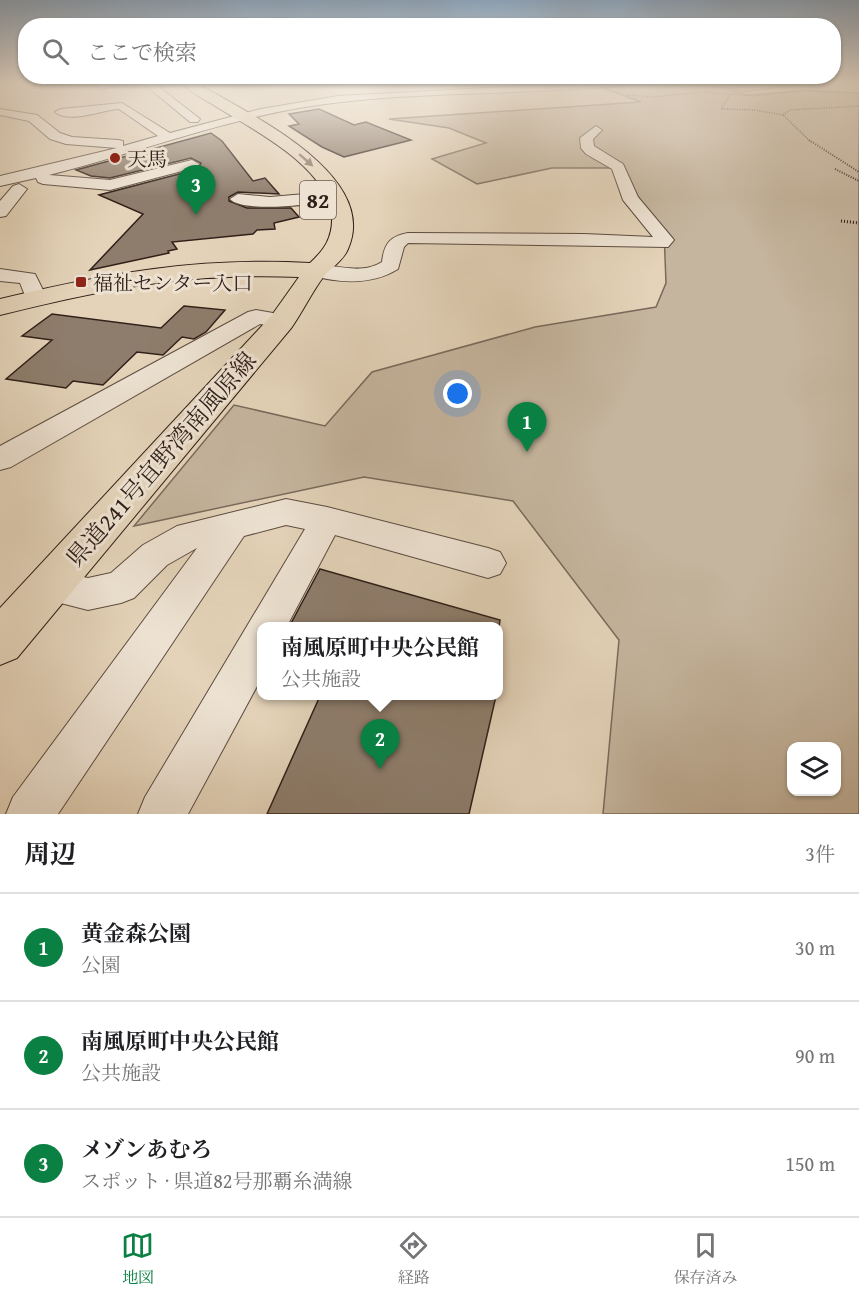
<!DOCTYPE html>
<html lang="ja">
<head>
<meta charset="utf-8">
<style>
	:root { --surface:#fff; --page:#f2f2f2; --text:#202124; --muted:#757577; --line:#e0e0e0; --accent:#0b8043 }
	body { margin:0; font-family:"Gentium Book Plus","Noto Serif JP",serif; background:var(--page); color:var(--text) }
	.controls { position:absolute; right:18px; bottom:18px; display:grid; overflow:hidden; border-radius:12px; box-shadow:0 2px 4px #0004 }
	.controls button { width:54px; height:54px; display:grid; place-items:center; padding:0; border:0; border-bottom:2px solid var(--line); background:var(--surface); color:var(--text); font:30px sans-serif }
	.you { position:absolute; left:458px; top:394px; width:21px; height:21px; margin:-15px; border:4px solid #fff; border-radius:50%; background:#1a73e8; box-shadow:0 0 0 9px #1a73e833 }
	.badge { display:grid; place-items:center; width:39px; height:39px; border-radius:50%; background:var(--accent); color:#fff; font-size:20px; font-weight:700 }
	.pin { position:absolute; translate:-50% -50px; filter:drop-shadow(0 2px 3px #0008) }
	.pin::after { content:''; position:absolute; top:32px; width:21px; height:18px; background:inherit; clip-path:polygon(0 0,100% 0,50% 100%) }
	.popup { position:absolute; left:257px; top:622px; width:246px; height:78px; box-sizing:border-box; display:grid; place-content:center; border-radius:12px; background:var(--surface); filter:drop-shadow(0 2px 4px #0005); font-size:20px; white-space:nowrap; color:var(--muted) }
	.popup b { font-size:22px; color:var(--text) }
	.popup::after { content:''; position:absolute; left:50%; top:100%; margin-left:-12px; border:12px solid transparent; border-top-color:var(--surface) }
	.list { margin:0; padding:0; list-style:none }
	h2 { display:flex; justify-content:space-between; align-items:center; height:78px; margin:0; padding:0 24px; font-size:26px }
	h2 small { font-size:20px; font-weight:400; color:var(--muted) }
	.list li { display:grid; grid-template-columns:39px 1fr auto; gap:18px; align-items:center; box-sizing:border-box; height:108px; padding:0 24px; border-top:2px solid var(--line) }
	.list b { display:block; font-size:22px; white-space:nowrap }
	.list p { margin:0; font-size:20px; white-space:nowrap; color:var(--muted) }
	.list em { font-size:20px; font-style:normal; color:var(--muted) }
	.icon { flex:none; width:33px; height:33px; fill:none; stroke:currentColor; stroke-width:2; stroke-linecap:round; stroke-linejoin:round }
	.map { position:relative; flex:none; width:859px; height:814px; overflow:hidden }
	.search { position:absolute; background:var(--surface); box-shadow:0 2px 4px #0004; left:18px; right:18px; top:18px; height:66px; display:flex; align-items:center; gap:15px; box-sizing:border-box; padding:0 21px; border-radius:24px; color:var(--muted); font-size:22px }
	.sheet { height:402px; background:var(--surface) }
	nav { display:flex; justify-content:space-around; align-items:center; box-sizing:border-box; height:84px; border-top:2px solid var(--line); background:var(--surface); font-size:16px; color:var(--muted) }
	nav a { display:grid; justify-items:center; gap:3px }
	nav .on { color:var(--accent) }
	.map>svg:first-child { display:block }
	.green { fill:#c5b59e; stroke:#7a6a5c; stroke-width:1.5; fill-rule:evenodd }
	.building { fill:#8e7d6c; stroke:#302019; stroke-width:1.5 }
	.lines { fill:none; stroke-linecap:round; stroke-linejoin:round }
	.minor-casing { stroke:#5d4d41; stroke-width:2 }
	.major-casing { stroke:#302019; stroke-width:2 }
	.path-far2 { stroke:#302019; stroke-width:1.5; stroke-dasharray:1 1.5; stroke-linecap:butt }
	.path-far1 { stroke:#302019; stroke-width:2; stroke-dasharray:1 1.5; stroke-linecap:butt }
	.path { stroke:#302019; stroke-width:3; stroke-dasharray:1 2; stroke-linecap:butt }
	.minor { fill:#ede2d2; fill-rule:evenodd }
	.major { fill:#e4d3b9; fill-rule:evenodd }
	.oneway { fill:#8a7a69 }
	.poi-dot { fill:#8f2418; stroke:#ede2d2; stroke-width:2 }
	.labels { text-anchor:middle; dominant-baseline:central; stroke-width:6; stroke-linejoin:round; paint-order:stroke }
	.far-poi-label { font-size:20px; fill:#302019; stroke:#ede2d2; text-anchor:start }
	.shield { fill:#ede2d2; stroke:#695a50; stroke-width:1.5 }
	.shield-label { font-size:22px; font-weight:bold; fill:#302019 }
	.street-label { font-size:24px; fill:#302019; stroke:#ede2d2 }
</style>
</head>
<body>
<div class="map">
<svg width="859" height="814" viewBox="0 0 859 814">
	<rect width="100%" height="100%" fill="#e4d3b9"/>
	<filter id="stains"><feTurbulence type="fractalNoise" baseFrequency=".00333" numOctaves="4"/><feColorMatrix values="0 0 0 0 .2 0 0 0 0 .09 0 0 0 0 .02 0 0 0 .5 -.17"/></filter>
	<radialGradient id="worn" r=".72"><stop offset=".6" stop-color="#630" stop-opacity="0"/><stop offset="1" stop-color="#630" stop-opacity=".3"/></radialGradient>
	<g class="green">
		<path d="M636 83H704L747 95 806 91 859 93V814H603L619 640 513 501 364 477 134 526 234 405 325 426 372 372 535 327 656 307 666 283 664 231 613 168H552L477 184 432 159 486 143 449 128 389 119 641 102 601 87ZM792 746H836V792H792Z"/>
		<path d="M714 83H799L801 84 742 92Z"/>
	</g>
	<g class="building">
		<path d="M319 109 354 125 366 122 411 140 344 157 322 147 289 126 299 124 289 114Z"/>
		<path d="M211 133 222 141 253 181 265 178 279 194 238 192 229 197V201L247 208H291L299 217 274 223 275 229 257 230 253 234 172 242 177 249 168 251 169 253 90 270 143 214 99 195 198 169 201 163 191 158 110 178 91 176 76 170Z"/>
		<path d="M184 306 225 310 206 332 194 339 182 337 163 355 137 352 103 385 73 381 66 388 6 379 52 340 22 336 52 314 161 328Z"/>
		<path d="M320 569 500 620 499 627H289Z"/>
		<path d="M320 696H496L469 814H267Z"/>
	</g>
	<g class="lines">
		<defs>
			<g id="minor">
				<path d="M0 83H6L1 86Z"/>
				<path d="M127 83 101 89 96 86 101 83Z"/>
				<path d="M143 83H154L200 119 198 122H190Z"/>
				<path d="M582 83H621L616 86C511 96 403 90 299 108 214 123 132 154 49 175L110 180 192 160 199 164 197 167 110 190 43 184 38 182 36 178 0 186V176L117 148 66 144 50 139 29 121 0 115V109L37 115 60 133 72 137 118 140 123 141V146L158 136 119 109C101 110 70 124 55 112L61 109 122 103 170 133 261 109 338 96Z"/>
				<path d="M596 126 602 130 593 139 594 146 623 164 638 197 674 240 668 247 408 243 404 247 398 269C371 286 339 283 309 275L306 271 309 267C334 261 357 277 382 262 384 244 390 236 408 233L584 234 653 237 623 200 612 169 586 154 581 148 580 138Z"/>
				<path d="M19 184 27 189 6 216 0 217V201L13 186Z"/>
				<path d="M317 193 325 198 323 201C306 206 241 212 230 199L238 194 270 197Z"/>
				<path d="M0 269 35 274 47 298 44 303 36 304 28 303 20 283 0 281Z"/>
				<path d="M256 310 290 316 293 321 290 326 282 328 260 324 11 467 0 470V446L248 312Z"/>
				<path d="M286 499 327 507 488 548 500 552 506 563 500 574 488 578 335 535 287 626H262V677L188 814H138L145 797 305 529 286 525 244 536 58 814H6L13 797 197 548 167 565 134 598 121 603 88 610 37 597 32 586 37 575 50 570 88 578 111 573 143 545 177 526Z"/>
			</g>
			<path id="major" d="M182 83H197C246 113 381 174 348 249 343 261 332 267 324 276 312 292 303 311 292 327L17 658 0 665V608L272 315 299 277C189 272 105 289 0 315V299C109 273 197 257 310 263 324 250 333 238 332 216 327 165 251 129 212 104 202 98 189 92 182 83Z"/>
		</defs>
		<use href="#minor" class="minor-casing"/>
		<use href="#major" class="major-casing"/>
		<g class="path-far2">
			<path d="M627 95 652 97 704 92 754 96 804 90 832 92"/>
			<path d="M730 95 721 109 755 110 783 115 811 142"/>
			<path d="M783 115 790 110 859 106"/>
		</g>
		<g class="path-far1">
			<path d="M809 140 859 172"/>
			<path d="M835 169 859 181"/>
		</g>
		<path class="path" d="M841 221 859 223"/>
		<use href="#minor" class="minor"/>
		<use href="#major" class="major"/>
	</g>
	<defs><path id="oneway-solid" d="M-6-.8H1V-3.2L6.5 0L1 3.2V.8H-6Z" transform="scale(1.5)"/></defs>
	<use class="oneway" href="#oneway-solid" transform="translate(306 160) rotate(41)"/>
	<linearGradient id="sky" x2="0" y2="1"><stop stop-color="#8ea8c0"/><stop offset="0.42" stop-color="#f3ebe0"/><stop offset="1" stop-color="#f3ebe0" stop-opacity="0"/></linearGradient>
	<rect width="859" height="197" fill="url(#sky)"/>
	<g class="poi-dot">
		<circle cx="115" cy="158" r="6"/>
		<rect x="75" y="276" width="12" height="12" rx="3"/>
	</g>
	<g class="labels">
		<g class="far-poi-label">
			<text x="127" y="158">天馬</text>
			<text x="93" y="282">福祉センター入口</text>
		</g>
		<rect class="shield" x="300" y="181" width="36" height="38" rx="4.5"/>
		<g class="shield-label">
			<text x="318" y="200">82</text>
		</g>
		<g class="street-label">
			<text transform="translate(161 459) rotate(-49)">県道241号宜野湾南風原線</text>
		</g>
	</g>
	<rect width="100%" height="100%" filter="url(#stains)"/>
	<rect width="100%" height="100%" fill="url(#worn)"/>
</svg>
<div class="controls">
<button><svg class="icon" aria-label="layers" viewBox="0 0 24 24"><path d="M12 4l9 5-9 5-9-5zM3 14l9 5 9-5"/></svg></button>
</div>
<div class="you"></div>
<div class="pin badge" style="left:527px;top:452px">1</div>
<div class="pin badge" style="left:380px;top:769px">2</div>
<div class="popup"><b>南風原町中央公民館</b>公共施設</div>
<div class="pin badge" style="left:196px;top:215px">3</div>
<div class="search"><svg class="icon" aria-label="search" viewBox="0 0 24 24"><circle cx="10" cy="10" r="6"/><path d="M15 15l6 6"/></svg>ここで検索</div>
</div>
<section class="sheet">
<h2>周辺<small>3件</small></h2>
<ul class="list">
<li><span class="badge">1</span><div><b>黄金森公園</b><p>公園</p></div><em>30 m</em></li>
<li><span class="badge">2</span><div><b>南風原町中央公民館</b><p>公共施設</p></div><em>90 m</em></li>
<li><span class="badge">3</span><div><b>メゾンあむろ</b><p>スポット · 県道82号那覇糸満線</p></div><em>150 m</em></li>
</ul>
</section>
<nav>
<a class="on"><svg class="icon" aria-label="map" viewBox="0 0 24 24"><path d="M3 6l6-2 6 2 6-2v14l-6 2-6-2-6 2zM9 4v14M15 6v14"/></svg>地図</a>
<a><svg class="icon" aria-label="directions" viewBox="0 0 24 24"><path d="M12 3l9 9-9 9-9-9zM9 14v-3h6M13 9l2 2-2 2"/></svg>経路</a>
<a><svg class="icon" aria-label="saved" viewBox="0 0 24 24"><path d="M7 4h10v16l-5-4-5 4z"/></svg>保存済み</a>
</nav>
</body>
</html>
